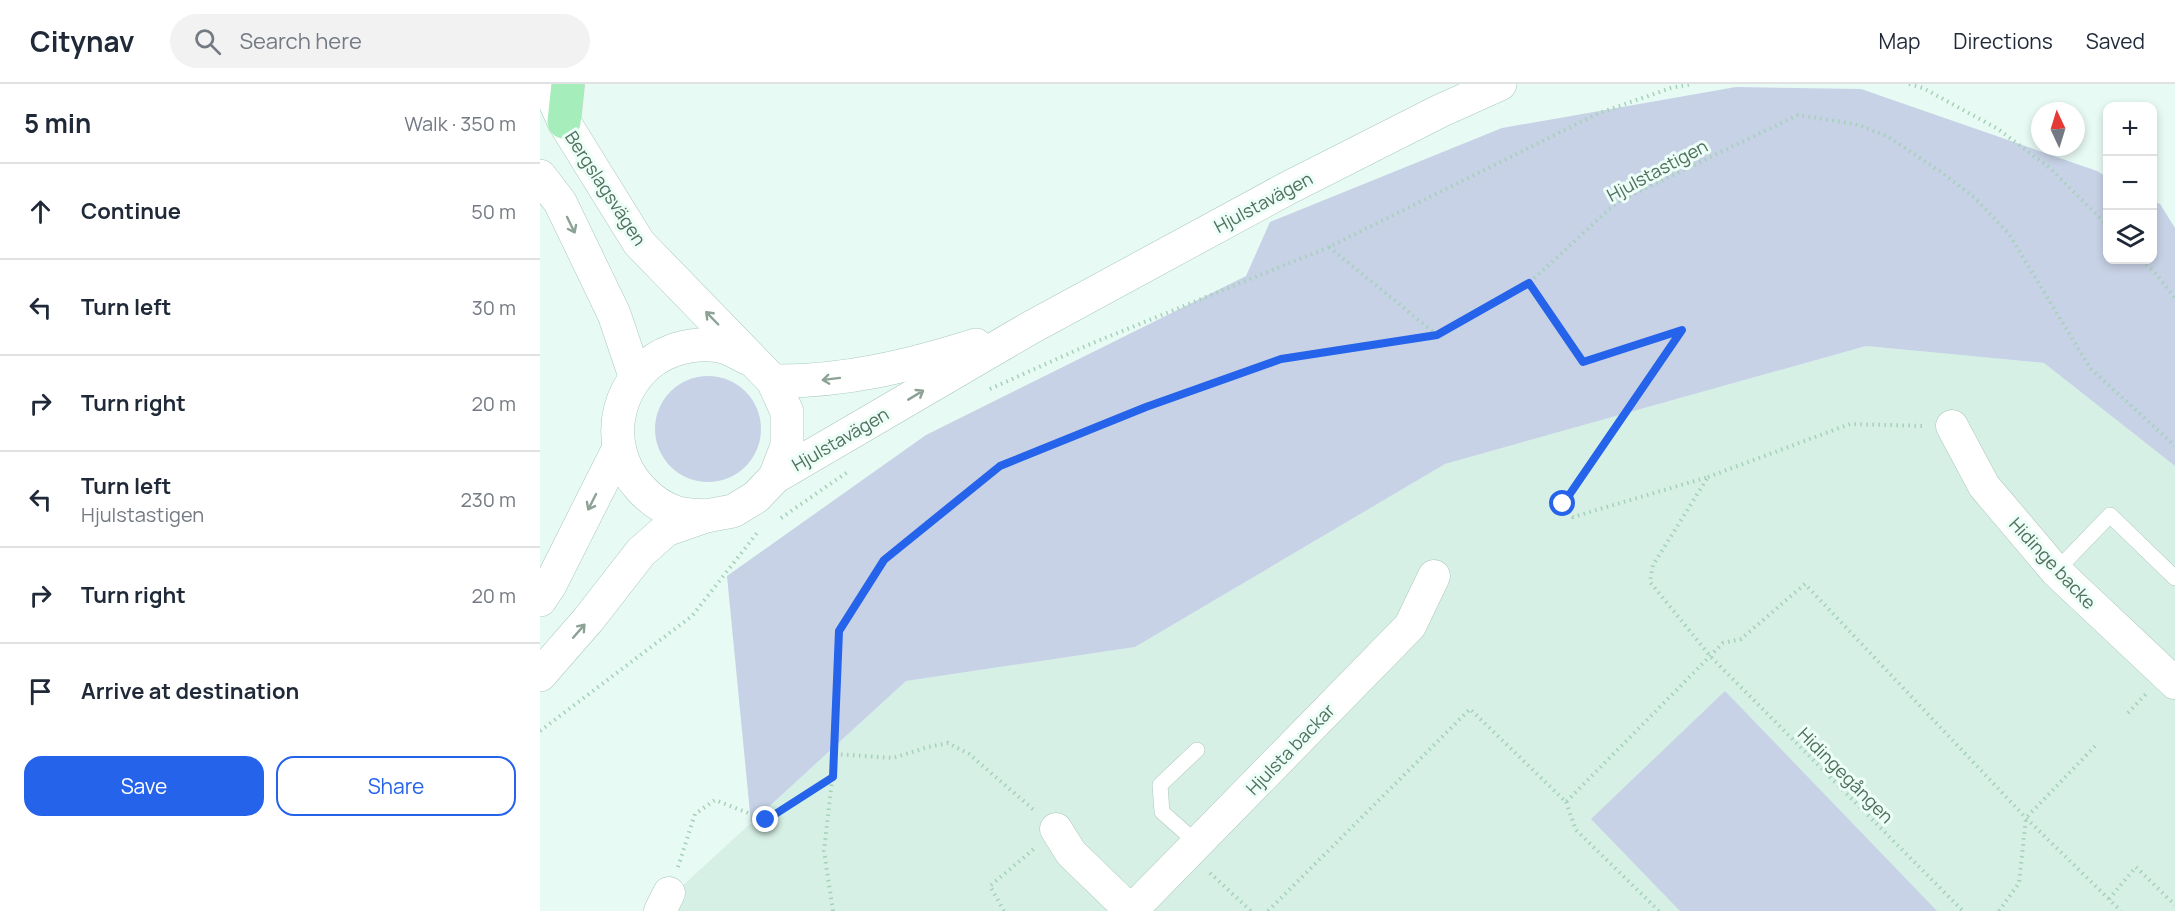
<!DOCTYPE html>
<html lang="en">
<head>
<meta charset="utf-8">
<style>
	:root { --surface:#fff; --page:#f2f2f3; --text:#1f2937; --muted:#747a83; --line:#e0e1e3; --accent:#2563eb }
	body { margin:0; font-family:Manrope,sans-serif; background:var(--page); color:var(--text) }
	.controls { position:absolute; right:18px; top:18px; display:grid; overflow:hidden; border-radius:12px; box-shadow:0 3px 9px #0003 }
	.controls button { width:54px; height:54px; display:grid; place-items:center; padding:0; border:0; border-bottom:2px solid var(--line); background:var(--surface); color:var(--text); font:30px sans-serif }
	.compass { position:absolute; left:1491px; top:18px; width:54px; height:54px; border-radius:50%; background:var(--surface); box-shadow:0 3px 9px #0003; rotate:356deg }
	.stop { position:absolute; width:18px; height:18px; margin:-14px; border:4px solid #2563eb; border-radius:50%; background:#fff }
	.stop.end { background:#2563eb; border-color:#fff; box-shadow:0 2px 6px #0008 }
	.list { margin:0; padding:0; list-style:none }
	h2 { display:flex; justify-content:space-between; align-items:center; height:78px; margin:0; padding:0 24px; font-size:26px }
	h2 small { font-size:20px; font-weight:400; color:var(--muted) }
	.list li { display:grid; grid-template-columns:39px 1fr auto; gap:18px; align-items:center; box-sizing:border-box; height:96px; padding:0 24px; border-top:2px solid var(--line) }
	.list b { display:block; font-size:22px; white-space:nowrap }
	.list p { margin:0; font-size:20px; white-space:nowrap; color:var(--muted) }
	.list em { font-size:20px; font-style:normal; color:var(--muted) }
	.actions { display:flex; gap:12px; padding:18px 24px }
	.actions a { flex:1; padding:14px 0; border:2px solid var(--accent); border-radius:18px; text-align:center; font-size:21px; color:var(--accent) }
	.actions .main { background:var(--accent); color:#fff }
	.icon { flex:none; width:33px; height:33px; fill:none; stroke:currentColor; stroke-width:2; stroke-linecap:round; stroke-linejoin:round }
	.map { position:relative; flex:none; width:1635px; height:827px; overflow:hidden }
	header { display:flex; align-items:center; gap:36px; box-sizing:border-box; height:84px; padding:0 30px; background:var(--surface); border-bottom:2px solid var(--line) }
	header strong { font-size:28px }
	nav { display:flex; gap:33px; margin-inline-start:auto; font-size:21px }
	.search { width:420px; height:54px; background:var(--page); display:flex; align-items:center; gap:15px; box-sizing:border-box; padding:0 21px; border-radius:33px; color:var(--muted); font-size:22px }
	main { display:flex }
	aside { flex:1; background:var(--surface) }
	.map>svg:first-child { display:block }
	.residential { fill:#d6f0e5 }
	.green { fill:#c7d2e6 }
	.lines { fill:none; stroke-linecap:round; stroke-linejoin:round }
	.service-casing { stroke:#acc7ba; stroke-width:16 }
	.minor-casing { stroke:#acc7ba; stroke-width:33 }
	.secondary-casing { stroke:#aacaba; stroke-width:34 }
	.motorway-casing { stroke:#cdd7d1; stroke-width:34 }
	.path { stroke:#a5d1b8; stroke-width:4; stroke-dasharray:1.5 4.5; stroke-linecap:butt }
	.service { stroke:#fff; stroke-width:15 }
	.minor { stroke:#fff; stroke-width:32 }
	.secondary { stroke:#fff; stroke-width:33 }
	.motorway { stroke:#a5edbb; stroke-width:33 }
	.oneway { stroke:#8ca295 }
	.route { stroke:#2563eb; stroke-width:8 }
	.labels { text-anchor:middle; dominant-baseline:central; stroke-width:6; stroke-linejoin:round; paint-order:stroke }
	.street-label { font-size:18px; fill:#4e705c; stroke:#edfdf7 }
</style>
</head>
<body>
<header>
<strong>Citynav</strong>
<div class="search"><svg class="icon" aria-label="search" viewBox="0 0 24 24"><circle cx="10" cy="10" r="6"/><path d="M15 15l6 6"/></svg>Search here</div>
<nav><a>Map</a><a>Directions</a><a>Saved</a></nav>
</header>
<main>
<aside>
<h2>5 min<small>Walk · 350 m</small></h2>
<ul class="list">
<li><svg class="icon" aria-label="ahead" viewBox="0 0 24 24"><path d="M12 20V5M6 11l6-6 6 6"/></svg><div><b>Continue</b></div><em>50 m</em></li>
<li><svg class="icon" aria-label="left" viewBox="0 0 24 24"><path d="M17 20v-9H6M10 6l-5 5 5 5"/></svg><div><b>Turn left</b></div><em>30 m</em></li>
<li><svg class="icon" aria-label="right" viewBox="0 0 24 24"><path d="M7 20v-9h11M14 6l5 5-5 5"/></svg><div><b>Turn right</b></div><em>20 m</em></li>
<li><svg class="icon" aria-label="left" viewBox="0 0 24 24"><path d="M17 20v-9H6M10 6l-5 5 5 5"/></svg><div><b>Turn left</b><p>Hjulstastigen</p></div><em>230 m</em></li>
<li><svg class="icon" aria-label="right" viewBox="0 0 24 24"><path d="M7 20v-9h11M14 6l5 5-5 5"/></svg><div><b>Turn right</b></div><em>20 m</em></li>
<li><svg class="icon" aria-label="arrive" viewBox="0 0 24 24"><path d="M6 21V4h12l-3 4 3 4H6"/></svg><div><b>Arrive at destination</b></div></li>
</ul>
<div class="actions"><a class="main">Save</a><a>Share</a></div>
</aside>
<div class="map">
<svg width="1635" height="827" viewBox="0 0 1635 827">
	<rect width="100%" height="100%" fill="#e7faf3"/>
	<path class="residential" d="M1326 262 1504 279 1635 382V827H115L366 597 595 563 905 380Z"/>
	<g class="green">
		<path d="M1196 3 1321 5 1557 87 1567 93 1568 176H1612L1613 117 1620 120 1635 144V382L1504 279 1326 262 905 380 595 563 366 597 211 739 187 492 386 351 706 192 730 138 962 44Z"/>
		<circle cx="168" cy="345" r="53"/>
		<path d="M1185 607 1397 827H1140L1051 735Z"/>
	</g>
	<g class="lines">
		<defs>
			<g id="service">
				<path d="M1516 487 1570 431 1635 494"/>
				<path d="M657 759 622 728 620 701 657 666"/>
			</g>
			<g id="minor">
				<path d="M1412 342 1444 402 1516 487 1635 599"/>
				<path d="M516 745 531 769 591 827 870 542 894 492"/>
				<path d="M120 827 129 809"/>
			</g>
			<g id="secondary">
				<path d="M0 92 20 118 74 230 95 292"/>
				<path d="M233 297C304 298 369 282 436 261"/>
				<path d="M235 393 490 244 748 104 900 27 960 0"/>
				<path d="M166 432C157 431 147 431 138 429 124 425 110 415 100 404 59 360 77 286 134 266 150 261 168 259 184 263 193 266 201 271 209 275"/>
				<path d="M0 516 10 501 78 366"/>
				<path d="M0 591 48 536 101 468 126 446 166 432 193 427 216 413 235 393 247 362V328L233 297 99 159 24 38 7 0"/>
			</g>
			<path id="motorway" d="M24 38 28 0"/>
		</defs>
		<use href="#service" class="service-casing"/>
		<use href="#minor" class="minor-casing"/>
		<use href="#secondary" class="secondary-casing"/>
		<use href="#motorway" class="motorway-casing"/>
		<g class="path">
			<path d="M1369 0 1383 4 1458 45 1511 85 1568 142"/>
			<path d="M789 163 897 251"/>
			<path d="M1602 176 1616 190 1635 214"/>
			<path d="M989 199 1043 278 1142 246 1023 420 1033 433 1168 393 1113 481 1110 498 1171 573 1423 827"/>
			<path d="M450 305 548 261 789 163 1059 29 1131 4 1152 0"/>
			<path d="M1168 393 1310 340 1385 342"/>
			<path d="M241 434 309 387"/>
			<path d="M1588 629 1606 610"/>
			<path d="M0 647 152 532 217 449"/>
			<path d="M295 670 353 674 388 663 408 659 429 670 494 726"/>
			<path d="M1026 718 1036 746 1119 827"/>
			<path d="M138 783 155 730 175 716 226 736 293 693"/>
			<path d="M670 789 711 827"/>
			<path d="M1569 815 1596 783 1635 821"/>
			<path d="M293 827 284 767 295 670 299 547 344 476 460 382 606 323 741 275 897 251 989 199 1077 118 1258 31 1315 40 1347 52 1401 88 1435 114 1469 150 1550 284 1635 362"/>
			<path d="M464 827 450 802 495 764"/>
			<path d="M728 827 930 625 1026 718 1183 559 1201 555 1265 500 1486 734 1581 827"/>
			<path d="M1459 827 1479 799 1486 734 1558 659"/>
		</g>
		<use href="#service" class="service"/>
		<use href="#minor" class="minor"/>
		<use href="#secondary" class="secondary"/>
		<use href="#motorway" class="motorway"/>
	</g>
	<defs><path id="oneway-shaft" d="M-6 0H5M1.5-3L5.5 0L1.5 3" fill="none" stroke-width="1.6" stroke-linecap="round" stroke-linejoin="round" transform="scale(1.5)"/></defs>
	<g class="oneway">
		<use href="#oneway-shaft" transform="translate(31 141) rotate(64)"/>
		<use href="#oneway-shaft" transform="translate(172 234) rotate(-134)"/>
		<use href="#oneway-shaft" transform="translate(291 295) rotate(173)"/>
		<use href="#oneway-shaft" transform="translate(376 311) rotate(-31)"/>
		<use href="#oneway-shaft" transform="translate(52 418) rotate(117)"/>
		<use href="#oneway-shaft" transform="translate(39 547) rotate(-49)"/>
	</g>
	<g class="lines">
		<path class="route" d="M226 736 293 693 299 547 344 476 460 382 606 323 741 275 897 251 989 199 1043 278 1142 246 1023 420"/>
	</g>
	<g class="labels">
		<g class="street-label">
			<text transform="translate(1117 86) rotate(-28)">Hjulstastigen</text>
			<text transform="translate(66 104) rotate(57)">Bergslagsvägen</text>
			<text transform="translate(723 118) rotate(-28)">Hjulstavägen</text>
			<text transform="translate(300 355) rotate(-30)">Hjulstavägen</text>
			<text transform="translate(1513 479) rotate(47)">Hidinge backe</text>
			<text transform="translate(750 665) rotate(-46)">Hjulsta backar</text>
			<text transform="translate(1306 691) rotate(45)">Hidingegången</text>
		</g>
	</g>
</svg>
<div class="controls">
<button>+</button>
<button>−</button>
<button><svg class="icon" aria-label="layers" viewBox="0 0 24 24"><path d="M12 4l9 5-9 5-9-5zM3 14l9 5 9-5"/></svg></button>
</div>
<svg class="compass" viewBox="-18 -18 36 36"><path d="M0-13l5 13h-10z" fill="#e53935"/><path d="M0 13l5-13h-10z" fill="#747a83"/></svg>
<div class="stop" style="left:1023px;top:420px"></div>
<div class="stop end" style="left:226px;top:736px"></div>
</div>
</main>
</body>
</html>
